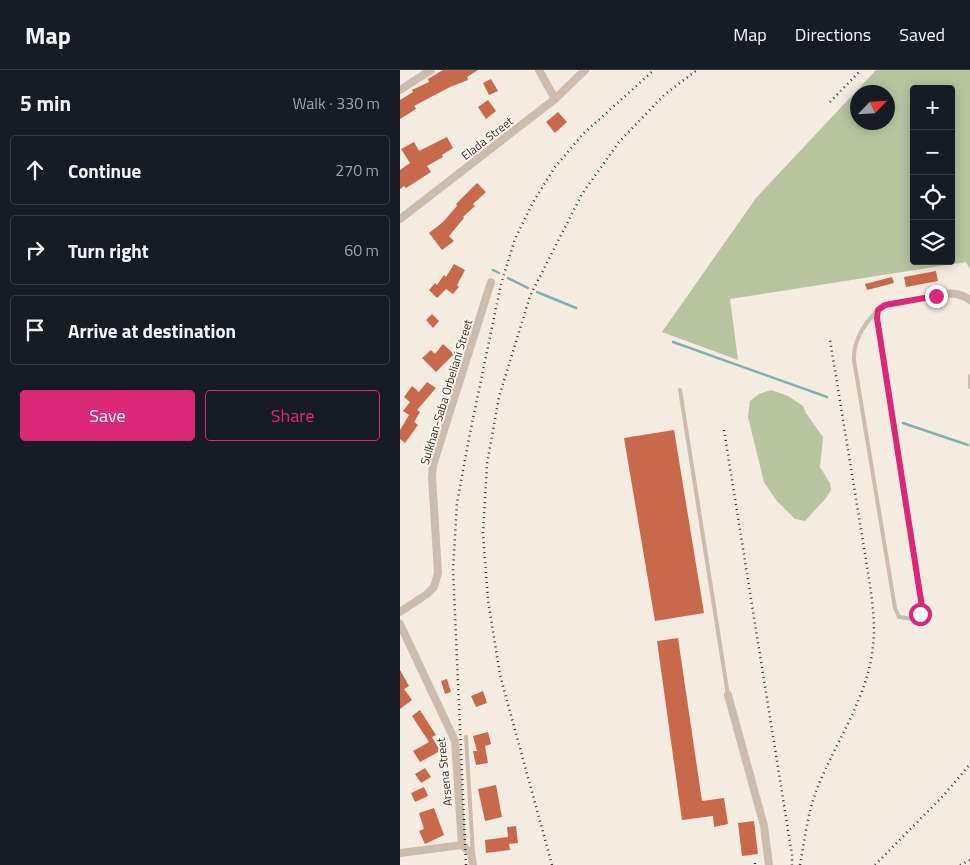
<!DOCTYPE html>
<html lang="en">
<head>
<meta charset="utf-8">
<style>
	:root { --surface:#171b24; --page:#242831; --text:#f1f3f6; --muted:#9ea1a6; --line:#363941; --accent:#db2777 }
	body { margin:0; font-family:"Titillium Web",sans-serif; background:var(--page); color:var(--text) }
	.controls { position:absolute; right:15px; top:15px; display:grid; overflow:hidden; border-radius:5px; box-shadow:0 2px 12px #0003 }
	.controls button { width:45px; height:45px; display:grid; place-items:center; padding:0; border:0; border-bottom:1px solid var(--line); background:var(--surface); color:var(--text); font:25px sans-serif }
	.compass { position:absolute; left:450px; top:15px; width:45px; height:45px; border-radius:50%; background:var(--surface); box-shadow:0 2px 12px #0003; rotate:65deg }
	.stop { position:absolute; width:15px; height:15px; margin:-11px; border:4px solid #db2777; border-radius:50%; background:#fff }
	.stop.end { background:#db2777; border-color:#fff; box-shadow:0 1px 5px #0008 }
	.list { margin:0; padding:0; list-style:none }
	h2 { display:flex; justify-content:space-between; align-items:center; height:65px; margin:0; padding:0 20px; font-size:21px }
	h2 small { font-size:16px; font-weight:400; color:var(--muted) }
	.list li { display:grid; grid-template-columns:32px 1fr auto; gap:15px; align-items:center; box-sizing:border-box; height:70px; margin:0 10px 10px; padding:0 10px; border:1px solid var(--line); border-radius:5px }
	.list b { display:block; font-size:19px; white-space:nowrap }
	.list em { font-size:16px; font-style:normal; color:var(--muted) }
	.actions { display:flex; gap:10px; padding:15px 20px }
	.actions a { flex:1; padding:11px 0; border:1px solid var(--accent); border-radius:5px; text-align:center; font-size:18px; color:var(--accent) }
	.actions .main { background:var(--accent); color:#fff }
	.icon { flex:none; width:28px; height:28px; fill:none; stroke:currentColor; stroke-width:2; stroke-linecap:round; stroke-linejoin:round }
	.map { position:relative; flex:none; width:570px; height:795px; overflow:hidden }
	header { display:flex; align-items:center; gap:30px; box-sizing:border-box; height:70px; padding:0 25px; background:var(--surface); border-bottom:1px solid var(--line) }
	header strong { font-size:24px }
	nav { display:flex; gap:28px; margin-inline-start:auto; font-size:18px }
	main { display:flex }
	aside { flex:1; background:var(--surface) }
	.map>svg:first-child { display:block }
	.green { fill:#b8c4a0; fill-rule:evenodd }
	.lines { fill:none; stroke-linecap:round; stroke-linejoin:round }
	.stream { stroke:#7fb0b2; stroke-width:2.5 }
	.building { fill:#c8694b }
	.lane { stroke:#cdbbac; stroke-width:4 }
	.street { stroke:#cdbbac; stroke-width:8 }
	.rail { stroke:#3b302b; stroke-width:2.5; stroke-dasharray:1 4; stroke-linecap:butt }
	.route { stroke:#db2777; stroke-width:6 }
	.labels { text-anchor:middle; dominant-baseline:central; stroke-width:4; stroke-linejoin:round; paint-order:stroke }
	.street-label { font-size:12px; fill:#3b302b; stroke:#fbf5ee }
</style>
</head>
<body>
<header>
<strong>Map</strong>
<nav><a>Map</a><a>Directions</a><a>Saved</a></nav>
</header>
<main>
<aside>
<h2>5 min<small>Walk · 330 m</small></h2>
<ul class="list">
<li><svg class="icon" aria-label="ahead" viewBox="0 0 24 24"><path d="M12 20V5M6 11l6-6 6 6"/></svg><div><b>Continue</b></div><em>270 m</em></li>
<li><svg class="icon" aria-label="right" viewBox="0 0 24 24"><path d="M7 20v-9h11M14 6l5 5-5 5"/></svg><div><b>Turn right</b></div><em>60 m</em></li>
<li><svg class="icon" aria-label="arrive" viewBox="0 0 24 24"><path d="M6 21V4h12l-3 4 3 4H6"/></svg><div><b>Arrive at destination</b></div></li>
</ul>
<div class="actions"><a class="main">Save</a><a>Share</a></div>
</aside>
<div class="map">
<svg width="570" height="795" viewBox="0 0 570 795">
	<rect width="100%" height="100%" fill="#f4ebe1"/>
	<g class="green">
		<path d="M476 0H570V199L566 192 330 229 338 290 262 262 356 128ZM514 19H551V191H514ZM458 22H488V52H458Z"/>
		<path d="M371 320 388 326 403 336 406 343 423 367 420 397 430 413 431 420 426 428 405 451 395 449 376 430 364 412 348 347 350 331 359 324Z"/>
	</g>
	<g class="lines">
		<g class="stream">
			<path d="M93 200 99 203"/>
			<path d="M108 208 128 218"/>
			<path d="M137 222 176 238"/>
			<path d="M273 272 427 327"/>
			<path d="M503 353 568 375"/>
		</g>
	</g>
	<g class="building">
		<path d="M43 0H78L67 7 68 10 50 17 14 36 16 39 0 49V30L13 22 12 20 29 12 28 9Z"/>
		<path d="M91 9 98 21 89 25 83 13Z"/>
		<path d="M88 30 96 41 86 49 78 37Z"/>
		<path d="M158 42 167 52 155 63 146 52Z"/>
		<path d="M47 67 53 78 42 85 43 87 27 96 31 102 6 118 4 116 0 119V100L10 93 1 79 14 72 19 81Z"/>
		<path d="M77 113 86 122 73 134 75 136 63 147 64 148 49 166 54 171 42 180 29 163 43 152 57 136 56 134Z"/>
		<path d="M54 194 65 200 57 215 59 217 53 224 46 219 37 228 29 220 35 213 37 215 44 205 46 207Z"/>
		<path d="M536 201 538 211 506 217 504 207Z"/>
		<path d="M492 207 494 213 467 220 465 214Z"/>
		<path d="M32 244 39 251 33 258 26 250Z"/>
		<path d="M43 274 54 284 36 302 22 288 31 280 35 284Z"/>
		<path d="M27 312 36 318 17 340 20 342 14 352 18 355 5 373 0 369V360L9 345 3 341 10 332 4 327 12 316 19 322Z"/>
		<path d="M274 360 304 543 255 551 224 368Z"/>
		<path d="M278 568 302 731 324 728 328 754 314 757 313 746 282 750 257 571Z"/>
		<path d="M0 600 9 616 4 619 12 630 0 639Z"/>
		<path d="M47 609 51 622 45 624 41 611Z"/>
		<path d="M83 621 87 633 76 637 71 626Z"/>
		<path d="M20 640 36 665 32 667 40 681 20 692 13 681 29 672 12 646Z"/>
		<path d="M88 662 91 674 85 676 88 693 76 695 73 681H77L73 666Z"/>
		<path d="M25 698 31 707 21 713 15 704Z"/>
		<path d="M96 715 102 747 85 751 78 719Z"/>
		<path d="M24 717 28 726 15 732 11 723Z"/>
		<path d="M34 738 44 765 25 774 19 761 24 759 19 743Z"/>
		<path d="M354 751 358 784 342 786 338 753Z"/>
		<path d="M116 756 118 773 109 774 110 780 86 783 85 770 108 767 107 757Z"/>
	</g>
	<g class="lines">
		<g class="lane">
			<path d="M478 240C465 253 453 270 454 290L495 538 499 547 512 549 520 543 522 537 477 247 478 240 485 235 536 225"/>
			<path d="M570 306V317"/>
			<path d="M280 320 328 625"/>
			<path d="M66 667 73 784"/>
		</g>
		<g class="street">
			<path d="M139 0 155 29"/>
			<path d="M0 20 31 0"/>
			<path d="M0 149 155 29 185 0"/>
			<path d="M536 225C549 223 559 222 570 230"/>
			<path d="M0 542 27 524 34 517 38 503 32 407 33 395 91 212"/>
			<path d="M0 554 55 671 62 775 71 783 73 795"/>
			<path d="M328 625 364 756 369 795"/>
			<path d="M0 783 62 775"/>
		</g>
		<g class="rail">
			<path d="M430 32 461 0"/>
			<path d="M324 360 392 785V795"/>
			<path d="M355 793V795"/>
			<path d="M66 795 53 499 57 433 69 368 101 214 115 169 132 134 155 97 183 64 254 0"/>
			<path d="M152 795 100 605 88 530 83 463 87 394 99 327 130 226 182 124 219 72 264 25 297 0"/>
			<path d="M400 795C405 768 408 739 419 714 438 668 468 626 473 576 476 550 471 522 467 496L430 270"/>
			<path d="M475 795 544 725 570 694"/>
			<path d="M560 795 570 790"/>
		</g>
	</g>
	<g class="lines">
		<path class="route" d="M520 544 522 537 477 248 478 240 485 235 536 226"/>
	</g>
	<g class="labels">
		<g class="street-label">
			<text transform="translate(87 68) rotate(-38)">Elada Street</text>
			<text transform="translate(46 322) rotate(-73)">Sulkhan-Saba Orbeliani Street</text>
			<text transform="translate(44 702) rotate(-96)">Arsena Street</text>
		</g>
	</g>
</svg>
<div class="controls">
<button>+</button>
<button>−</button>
<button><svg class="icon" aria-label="locate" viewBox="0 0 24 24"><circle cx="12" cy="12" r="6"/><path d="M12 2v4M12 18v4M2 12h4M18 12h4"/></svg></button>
<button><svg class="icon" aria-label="layers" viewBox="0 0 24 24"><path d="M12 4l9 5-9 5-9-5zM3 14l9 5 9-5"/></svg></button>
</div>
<svg class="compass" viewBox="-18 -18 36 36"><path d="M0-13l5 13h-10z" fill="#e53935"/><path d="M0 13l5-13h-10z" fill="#9ea1a6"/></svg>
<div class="stop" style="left:520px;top:544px"></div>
<div class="stop end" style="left:536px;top:226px"></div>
</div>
</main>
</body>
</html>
